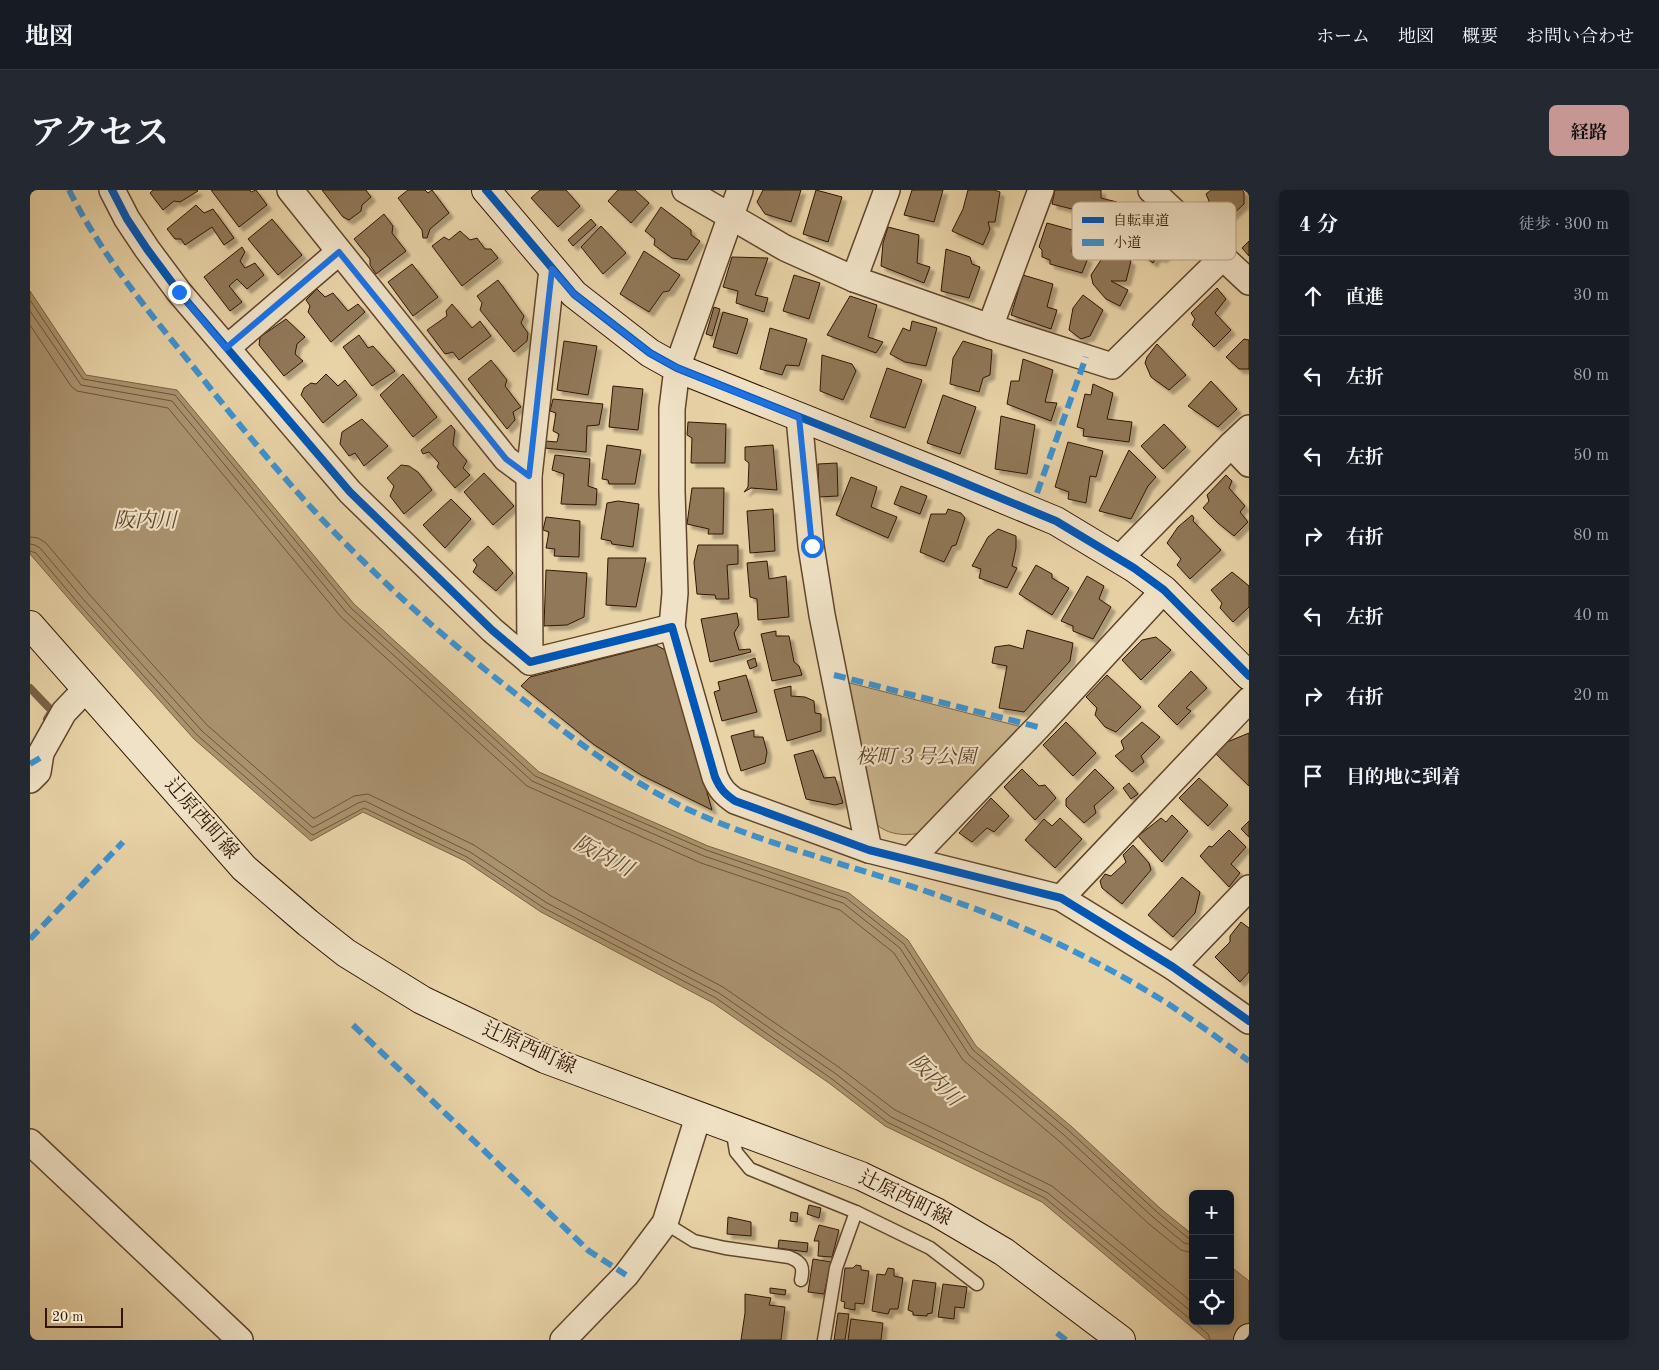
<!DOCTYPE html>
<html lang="ja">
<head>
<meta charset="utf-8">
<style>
	:root { --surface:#171b24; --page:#242831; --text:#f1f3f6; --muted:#9ea1a6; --line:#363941; --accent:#c59692 }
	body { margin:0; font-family:"Old Standard TT","Noto Serif JP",serif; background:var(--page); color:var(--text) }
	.controls { position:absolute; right:15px; bottom:15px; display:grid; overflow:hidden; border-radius:8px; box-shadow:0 2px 8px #0003 }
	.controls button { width:45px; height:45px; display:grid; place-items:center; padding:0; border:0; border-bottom:1px solid var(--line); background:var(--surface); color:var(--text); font:25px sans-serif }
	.scale { position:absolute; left:15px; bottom:12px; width:78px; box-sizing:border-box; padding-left:5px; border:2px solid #321603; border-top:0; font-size:14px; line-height:18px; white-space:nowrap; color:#321603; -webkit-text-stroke:4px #f0e2c6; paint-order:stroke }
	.stop { position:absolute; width:15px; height:15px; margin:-11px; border:4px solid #1a73e8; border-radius:50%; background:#fff }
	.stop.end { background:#1a73e8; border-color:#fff; box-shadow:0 1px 5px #0008 }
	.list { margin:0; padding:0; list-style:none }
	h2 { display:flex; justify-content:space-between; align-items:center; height:65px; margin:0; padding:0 20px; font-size:21px }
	h2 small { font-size:16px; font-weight:400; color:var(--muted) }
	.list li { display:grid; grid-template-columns:32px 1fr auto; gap:15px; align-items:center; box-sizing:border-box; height:80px; padding:0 20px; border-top:1px solid var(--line) }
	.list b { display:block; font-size:19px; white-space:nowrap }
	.list em { font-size:16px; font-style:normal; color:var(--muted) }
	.icon { flex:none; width:28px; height:28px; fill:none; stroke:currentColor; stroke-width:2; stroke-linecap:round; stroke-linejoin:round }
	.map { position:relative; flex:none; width:1219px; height:1150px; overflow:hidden; border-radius:8px }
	header { display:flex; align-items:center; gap:30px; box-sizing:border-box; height:70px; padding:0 25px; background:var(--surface); border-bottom:1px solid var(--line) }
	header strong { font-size:24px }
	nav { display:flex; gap:28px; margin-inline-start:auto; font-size:18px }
	.intro { display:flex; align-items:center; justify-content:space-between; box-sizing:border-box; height:120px; padding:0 30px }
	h1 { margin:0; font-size:35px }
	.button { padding:12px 22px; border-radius:8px; background:var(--accent); color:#111; font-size:18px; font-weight:700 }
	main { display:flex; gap:30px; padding:0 30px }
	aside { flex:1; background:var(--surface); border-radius:8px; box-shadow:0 2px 8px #0003 }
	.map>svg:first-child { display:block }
	.green { fill:#c9b38b; stroke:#7e6447 }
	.water { fill:#aa936f; stroke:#7a6144 }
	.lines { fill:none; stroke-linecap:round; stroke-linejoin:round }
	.shore { stroke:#6e5439; stroke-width:1 }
	.stream { stroke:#7a6144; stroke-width:8 }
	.building { fill:#917858; stroke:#321603; filter:url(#shadow) }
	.lane-casing { stroke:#60452c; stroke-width:15 }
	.street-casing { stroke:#60452c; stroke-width:28 }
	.secondary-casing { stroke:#321603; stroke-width:30 }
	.lane { stroke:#f0e2c6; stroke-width:12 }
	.street { stroke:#f0e2c6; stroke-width:25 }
	.secondary { stroke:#f0e2c6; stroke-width:28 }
	.quiet { stroke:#3d93d1; stroke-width:6; stroke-dasharray:12 6; stroke-linecap:butt }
	.cycleway-casing { stroke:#f0e2c6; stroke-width:11 }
	.cycleway { stroke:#0057b8; stroke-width:8 }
	.route { stroke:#1a73e8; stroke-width:6 }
	.labels { text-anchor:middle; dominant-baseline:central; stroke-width:4.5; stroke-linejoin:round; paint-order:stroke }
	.park-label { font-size:20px; font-style:italic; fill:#5f452c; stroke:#f0e2c6 }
	.street-label { font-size:20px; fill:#321603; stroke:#f0e2c6 }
	.water-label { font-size:21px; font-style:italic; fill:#62482e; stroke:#f0e2c6 }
	.key { fill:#f0e2c6; stroke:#b7a58c; stroke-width:1 }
	.key-label { font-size:14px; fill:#321603 }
</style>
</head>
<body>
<header>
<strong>地図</strong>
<nav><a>ホーム</a><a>地図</a><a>概要</a><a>お問い合わせ</a></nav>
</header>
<div class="intro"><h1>アクセス</h1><a class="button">経路</a></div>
<main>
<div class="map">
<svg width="1219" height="1150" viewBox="0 0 1219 1150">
	<defs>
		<filter id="shadow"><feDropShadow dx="4.5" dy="4.5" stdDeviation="1" flood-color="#0004"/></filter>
	</defs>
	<rect width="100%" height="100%" fill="#e8d3a7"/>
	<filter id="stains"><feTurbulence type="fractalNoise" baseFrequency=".004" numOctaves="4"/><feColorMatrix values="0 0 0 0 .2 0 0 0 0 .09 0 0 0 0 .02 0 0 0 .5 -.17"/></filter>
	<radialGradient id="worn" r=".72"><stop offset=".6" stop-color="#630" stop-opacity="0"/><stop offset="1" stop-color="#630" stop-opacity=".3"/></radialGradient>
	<path class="green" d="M812 491 992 537 891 643C875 646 858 645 846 634Z"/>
	<path class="water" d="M0 101 56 185 147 200 324 414 509 582 678 656 819 703 878 750 946 856 1042 937 1131 1019 1163 1045V1131H1200V1076L1219 1091V1150H1177L1012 1012 855 936 799 893 683 813 511 722 435 671 333 622 281 651 164 549 45 416 0 364Z"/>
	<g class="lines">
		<g class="shore">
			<path d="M0 110 53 189 145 205 321 418 505 586 676 660 816 708 874 754 943 860 1038 940 1128 1023 1158 1048 1163 1049"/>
			<path d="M0 121 51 195 142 211 316 422 502 591 674 666 813 713 870 758 939 865 1034 945 1124 1028 1154 1053 1163 1055"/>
			<path d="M0 135 41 196 47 201 138 218 311 427 497 596 671 673 810 720 864 763 933 870 1029 951 1119 1034 1151 1060 1163 1063"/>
			<path d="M0 347 8 348 16 353 59 404 177 535 283 628H285L324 606 338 604 444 655 521 706 693 797 810 878 865 920 1022 996 1163 1113"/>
			<path d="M0 354 5 355 10 358 53 409 172 541 282 637H284L328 613 335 611 440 662 517 713 689 803 806 884 861 927 1018 1003 1163 1123"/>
			<path d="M0 361 6 363 48 413 167 545 281 644 283 645 334 618 437 667 514 718 686 808 802 889 857 932 1015 1008 1178 1144 1180 1150"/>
		</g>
		<path class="stream" d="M0 498 22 521 17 529"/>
	</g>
	<g class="building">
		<path d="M123 0H167L168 1 150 12 144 11 133 20 120 3Z"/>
		<path d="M181 0H220L221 2 226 0 237 15 209 37Z"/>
		<path d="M292 0H336L341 7 332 15 331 21 319 30 313 27Z"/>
		<path d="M378 0H395L398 3 402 0 419 23 400 39 397 48H393L392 40 368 8Z"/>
		<path d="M510 0H536L550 16 528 37 501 8Z"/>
		<path d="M588 0H605L619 13 601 33 578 11Z"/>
		<path d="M733 0H771L761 32 735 24 727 12Z"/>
		<path d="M786 0 812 7 798 52 773 44Z"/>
		<path d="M882 0H913L904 32 874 25Z"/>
		<path d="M938 0H964L970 2 965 32H958L960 39 953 55 922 41 933 19Z"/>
		<path d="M1025 0H1071V8L1087 12 1082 33 1044 23 1046 20 1022 14Z"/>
		<path d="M1181 0H1212L1214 2V14L1189 37 1175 23 1179 11 1176 4Z"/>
		<path d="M166 15 174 23 183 19 204 48 194 55 182 37 155 55 151 49H145L137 39Z"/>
		<path d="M631 17 661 40V45L670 51 657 70 642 68 624 55 625 49 615 41Z"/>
		<path d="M354 24 363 36 362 43 376 61 346 84 340 75V69L324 49Z"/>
		<path d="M1106 24 1144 55 1133 68 1126 67 1123 73 1089 46Z"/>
		<path d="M242 29 272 65 248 85 218 49Z"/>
		<path d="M561 29 566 35 543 56 538 50Z"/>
		<path d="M1017 33 1046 41 1041 62 1058 68 1052 83 1020 74V70L1012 67V60L1009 57Z"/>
		<path d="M571 36 596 63 573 84 551 57Z"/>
		<path d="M858 37 889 45 887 73 900 77 894 93 851 76 853 53Z"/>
		<path d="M430 41 440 50 447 48 455 59H461L468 68 432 96 402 56 414 47 419 50Z"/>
		<path d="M1219 51V66L1212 58Z"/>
		<path d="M212 57 215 62 210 71 215 78 225 73 234 85 217 99 207 89 199 96 212 112 200 121 174 87Z"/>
		<path d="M916 59 940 67 942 74 950 77 939 108 911 101Z"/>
		<path d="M1083 60 1101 71 1096 91H1081L1098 100 1090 116 1076 109 1063 94 1061 85 1073 67Z"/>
		<path d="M614 61 650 85 639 101 633 102 619 122 590 104Z"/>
		<path d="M702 67 738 68 725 105 738 108 734 122 706 113 708 101 693 97Z"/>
		<path d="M382 74 408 107 383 126 358 92Z"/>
		<path d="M764 85 790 93 779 129 753 121Z"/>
		<path d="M993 85 1023 94 1017 117 1027 120 1021 139 981 125Z"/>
		<path d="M468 90 494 126 491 133 498 143 497 151 484 162 450 120 452 113 447 106Z"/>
		<path d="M1187 98 1196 109 1185 123 1201 140 1184 157 1162 135 1165 129 1161 123Z"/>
		<path d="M287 99 295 107 303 103 318 121 328 114 335 122 301 152 278 122 280 116 276 110Z"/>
		<path d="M1053 105 1073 120 1060 146 1051 149 1039 140 1043 118Z"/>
		<path d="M820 106 847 115 838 147 853 152 846 163 797 145Z"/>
		<path d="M422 114 442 138 450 131 461 146 429 170 423 162 415 164 397 140 417 126 416 121Z"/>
		<path d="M684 117 690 119 682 146 676 144Z"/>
		<path d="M693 122 718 129 707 164 683 157Z"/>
		<path d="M256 129 275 147 267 154 265 164 273 171 254 186 229 155 230 147Z"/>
		<path d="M882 131 907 138 896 176 875 172 860 164 873 138 880 141Z"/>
		<path d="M740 138 777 149 769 176 756 175 752 185 730 179Z"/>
		<path d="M329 145 338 158 343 156 365 181 342 196 313 157Z"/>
		<path d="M1214 149 1219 150V179H1209L1196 167Z"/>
		<path d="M534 151 567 156 558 205 527 200Z"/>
		<path d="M933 151 962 160 960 185 953 188 949 202 920 194 923 168Z"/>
		<path d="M1127 154 1156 185 1139 200 1121 187 1115 173 1117 167Z"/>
		<path d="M792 165 822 174 826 181 813 210 790 201Z"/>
		<path d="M993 169 1023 180 1015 212 1027 213 1021 231 977 214 981 191H989Z"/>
		<path d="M461 170 477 190 475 196 491 217 483 222 485 230 477 239 438 189Z"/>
		<path d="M857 178 892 190 875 238 840 227Z"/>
		<path d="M296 184 308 196 315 190 327 205 293 233 271 205 274 198 281 193 286 194Z"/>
		<path d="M373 184 407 227 383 247 350 205Z"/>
		<path d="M1181 191 1207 219 1188 237 1158 216Z"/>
		<path d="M1063 194 1083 203 1077 229 1102 232 1099 252 1053 246 1054 239 1047 237 1055 204 1061 205Z"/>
		<path d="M583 196 613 199 608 240 579 237Z"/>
		<path d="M913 205 946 217 930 264 897 253Z"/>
		<path d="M523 209 573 214 569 235 557 236 556 262 514 258 515 251 527 252 529 244 523 241 526 223 520 221Z"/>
		<path d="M971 226 1005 235 997 284 965 279Z"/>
		<path d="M332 229 358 256 334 276 325 263 319 266 310 254 312 242Z"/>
		<path d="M658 232 696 234 695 273H661L662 248 657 245Z"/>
		<path d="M1134 234 1156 257 1133 279 1111 256Z"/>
		<path d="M421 235 425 240 423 255 437 271 433 278 440 285 425 298 407 277 409 273 399 262 393 264 391 260Z"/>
		<path d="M1038 252 1073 261 1066 287 1060 286 1056 313 1038 309 1039 302 1025 297Z"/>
		<path d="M577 255 611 260 605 294H579L578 290 572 289Z"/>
		<path d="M743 255 747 300 721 298 714 302 718 297 719 273 715 270V257Z"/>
		<path d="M1099 260 1126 287 1118 296 1101 329 1069 321Z"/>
		<path d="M525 265 560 269 558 296 567 299 566 315 531 314 534 284 522 280Z"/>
		<path d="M807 273 808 306 789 307 788 274Z"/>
		<path d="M371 275 379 276 388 282 402 300 374 324 360 306 364 296 357 288Z"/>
		<path d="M454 283 484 316 463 335 434 302Z"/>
		<path d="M1196 285 1202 291 1199 298 1215 316 1210 322 1218 332 1204 346 1188 333 1173 318 1179 311 1177 305Z"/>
		<path d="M821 287 847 297 841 317 867 327 858 348 806 325Z"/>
		<path d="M871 296 897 306 890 324 864 314Z"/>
		<path d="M662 298H694L693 344H678L679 339 657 334Z"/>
		<path d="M421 309 441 329 415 358 393 335Z"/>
		<path d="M588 311 609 314 603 357 582 354 581 351 571 349 577 313Z"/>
		<path d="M743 319 745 361 720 363 717 321Z"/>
		<path d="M918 319 931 323 935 328 926 355 922 356 914 372 890 362 901 324H916Z"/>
		<path d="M1162 325 1164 328 1163 331 1191 360 1160 389 1147 375 1151 369 1137 353 1148 337Z"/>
		<path d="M516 327 550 331 549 367 524 366 525 359 516 358 519 342 513 340Z"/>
		<path d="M968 339 986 346V358L982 376 987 378 977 398 949 388 951 379 942 376 958 347Z"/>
		<path d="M668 355H708V374L697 375 699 409H686L685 405 667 404 664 372Z"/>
		<path d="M458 356 483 383 466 401 443 382 447 375 443 370Z"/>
		<path d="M578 368H616L606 417 576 415Z"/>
		<path d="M737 371 739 389 756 386 759 427 728 430 727 409 720 407 717 373Z"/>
		<path d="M1006 375 1022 384V388L1039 398 1022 425 989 404Z"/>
		<path d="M516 380 557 383 554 427 537 435 514 436Z"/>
		<path d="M1202 382 1219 396V417L1203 432 1190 418 1192 413 1181 400Z"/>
		<path d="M1057 386 1074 396 1069 409 1081 417 1063 449 1043 441V436L1031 431Z"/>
		<path d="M707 423 709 435 704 443 709 460 720 459 721 462 680 472 671 429Z"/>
		<path d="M997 440 1043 453 1040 471 994 522 969 518 977 476 962 473 965 457 979 455 993 459Z"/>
		<path d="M746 441V446H759L764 472 769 476 772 485 742 491 731 444Z"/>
		<path d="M1126 447 1141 460 1111 490 1092 470 1112 450Z"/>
		<path d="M626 455 637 461 682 620 611 585 563 554 491 496 500 487Z"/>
		<path d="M725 468 727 476 720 479 717 471Z"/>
		<path d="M1161 481 1177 498 1156 518 1161 521 1147 535 1128 516Z"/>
		<path d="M716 485 727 522 692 531 684 502 690 500 688 492Z"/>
		<path d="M1077 485 1111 517 1086 542 1075 537 1065 525 1067 518 1056 507Z"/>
		<path d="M761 496V506L775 507 784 511 785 523 791 524V541L757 551 744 500Z"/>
		<path d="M1036 532 1066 563 1043 586 1013 555Z"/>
		<path d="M1112 532 1130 547 1111 566 1114 572 1102 582 1085 566 1094 559 1091 551Z"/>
		<path d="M724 540V547H733L737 562 735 573 711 581 701 546Z"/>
		<path d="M1219 543V596L1186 564 1197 552Z"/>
		<path d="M783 560 794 588 805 587 813 613 805 615 776 609 764 565Z"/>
		<path d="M992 579 1009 596 1015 595 1026 608 1005 630 974 597Z"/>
		<path d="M1065 579 1084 598 1064 616 1066 623 1054 633 1036 616V609Z"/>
		<path d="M1169 588 1198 615 1178 636 1149 608Z"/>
		<path d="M1099 593 1108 604 1101 609 1093 598Z"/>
		<path d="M961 608 979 626 964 642 957 638 942 652 929 643Z"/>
		<path d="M1142 625 1158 641 1132 672 1108 646 1131 628 1136 632Z"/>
		<path d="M1030 628 1052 649 1025 678 995 650 1014 629 1022 636Z"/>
		<path d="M1219 631V647L1211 639Z"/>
		<path d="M1199 640 1216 657 1201 674 1210 683 1199 697 1170 666 1179 656 1182 657Z"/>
		<path d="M1103 655 1119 673 1121 680 1092 714 1072 698 1070 691 1075 684 1081 686 1096 672 1093 665Z"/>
		<path d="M1152 687 1170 702 1165 723 1143 747 1118 725Z"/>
		<path d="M1211 732 1219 738V782L1210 792 1185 767 1200 752V746Z"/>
		<path d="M779 1015 791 1018 789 1028 777 1024Z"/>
		<path d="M761 1022 768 1023 767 1032 760 1031Z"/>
		<path d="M698 1027 721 1032V1046L697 1044Z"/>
		<path d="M789 1035 809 1040 802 1067 788 1066 789 1051H784Z"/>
		<path d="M749 1050 778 1053 777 1062 748 1058Z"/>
		<path d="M783 1069 801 1072 794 1104 778 1102Z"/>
		<path d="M826 1075 831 1076V1080L839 1081 834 1114 825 1113V1120L814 1118 815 1112 811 1111 815 1078H823Z"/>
		<path d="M858 1078 864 1079V1086L873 1088 868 1119H860L858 1124 842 1121 847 1084 855 1085Z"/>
		<path d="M883 1090 906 1093 902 1123 897 1124V1126L883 1125V1122L878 1120Z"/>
		<path d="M913 1094 937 1097 934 1118 925 1117 924 1129 908 1127Z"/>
		<path d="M740 1098 756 1100 755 1105 740 1103Z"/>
		<path d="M715 1104 741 1108 739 1115 755 1117 751 1150H711L715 1123Z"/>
		<path d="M808 1123 819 1124 815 1150H804Z"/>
		<path d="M821 1129 853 1133 851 1150H818Z"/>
	</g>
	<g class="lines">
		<defs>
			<g id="lane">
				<path d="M702 938 706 962 720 979 826 1022 900 1058 947 1094"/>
				<path d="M635 1033 664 1051 695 1058 759 1067C772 1072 774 1077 771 1090"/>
				<path d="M794 1150 806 1078 826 1022"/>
			</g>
			<g id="street">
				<path d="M82 0 97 29 117 59 149 102 320 302 462 440 500 472 642 437 685 587C690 599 695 604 705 611L839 660 1031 708 1143 777 1219 831"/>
				<path d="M260 0 476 269 499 286"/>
				<path d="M655 0 755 58 824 89 960 137 1082 176 1193 67"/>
				<path d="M1121 0 1219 92"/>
				<path d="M824 89 857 0"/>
				<path d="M960 137 1011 0"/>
				<path d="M197 158 309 62"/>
				<path d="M769 227 781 356 792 425 839 660"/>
				<path d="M1219 238 1201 255 1219 274"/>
				<path d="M1089 369 1201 255"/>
				<path d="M642 437 645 403 642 301V219L647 178 710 0"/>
				<path d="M500 472 499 286 522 79"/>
				<path d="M0 590 8 582 11 563 34 522 56 499"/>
				<path d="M880 670 1008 537 1134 400"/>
				<path d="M1031 708 1219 510"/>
				<path d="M1143 777 1219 698"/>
				<path d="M0 952 210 1150"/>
				<path d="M533 1150 596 1085 635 1033 668 927"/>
			</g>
			<g id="secondary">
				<path d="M456 0 544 104 620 163 647 178 915 285 1026 331 1104 378 1134 400 1219 486"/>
				<path d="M0 435 214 678 278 733 316 763 392 810 515 869 831 986 906 1022 974 1062 1091 1150"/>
				<path d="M1218 1150 1219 1148"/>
			</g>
		</defs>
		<use href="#lane" class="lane-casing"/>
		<use href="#street" class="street-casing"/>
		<use href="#secondary" class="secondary-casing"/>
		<use href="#lane" class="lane"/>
		<use href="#street" class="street"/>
		<use href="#secondary" class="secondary"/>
		<g class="quiet">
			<path d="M39 0C72 66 119 122 165 179 218 246 273 313 334 372 386 424 442 470 500 515 550 554 599 591 657 619 742 658 834 678 921 710 995 736 1066 769 1132 810 1162 829 1191 850 1219 871"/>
			<path d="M1007 303 1056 167"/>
			<path d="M804 485 1008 537"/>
			<path d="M0 574 10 568"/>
			<path d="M0 749 93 652"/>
			<path d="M323 835 559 1061 596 1085"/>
			<path d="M1027 1143 1036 1150"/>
		</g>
		<defs>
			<g id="cycleway">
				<path d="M82 0 97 29 117 59 149 102 320 302 462 440 500 472 642 437 685 587C690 599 695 604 705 611L839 660 1031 708 1143 777 1219 831"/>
				<path d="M456 0 544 104 620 163 647 178 915 285 1026 331 1104 378 1134 400 1219 486"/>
			</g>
		</defs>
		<use href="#cycleway" class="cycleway-casing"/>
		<use href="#cycleway" class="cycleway"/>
	</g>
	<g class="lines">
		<path class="route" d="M149 102 196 158 309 62 476 269 499 286 522 79 544 104 620 163 647 178 769 227 782 356"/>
	</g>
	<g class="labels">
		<g class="park-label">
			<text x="886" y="568">桜町３号公園</text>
		</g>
		<g class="street-label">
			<text transform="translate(171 629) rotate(49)">辻原西町線</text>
			<text transform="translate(499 859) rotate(24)">辻原西町線</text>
			<text transform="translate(875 1009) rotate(26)">辻原西町線</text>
		</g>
		<g class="water-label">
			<text x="115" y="331">阪内川</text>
			<text transform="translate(573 667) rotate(28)">阪内川</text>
			<text transform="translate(905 891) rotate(45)">阪内川</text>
		</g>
	</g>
	<rect x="1042" y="12" width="164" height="58" rx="8" class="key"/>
	<rect x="1052" y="27" width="22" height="6" fill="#0057b8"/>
	<rect x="1052" y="49" width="22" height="7" fill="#3d93d1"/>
	<g class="key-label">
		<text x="1083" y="35">自転車道</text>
		<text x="1083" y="57">小道</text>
	</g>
	<rect width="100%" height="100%" filter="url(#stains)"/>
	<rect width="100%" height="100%" fill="url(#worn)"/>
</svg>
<div class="controls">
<button>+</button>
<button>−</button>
<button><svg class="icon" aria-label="locate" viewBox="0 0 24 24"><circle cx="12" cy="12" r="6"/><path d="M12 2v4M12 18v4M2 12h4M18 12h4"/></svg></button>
</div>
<div class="scale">20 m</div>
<div class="stop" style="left:782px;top:356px"></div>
<div class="stop end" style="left:149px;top:102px"></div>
</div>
<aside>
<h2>4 分<small>徒歩 · 300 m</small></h2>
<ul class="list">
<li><svg class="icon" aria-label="ahead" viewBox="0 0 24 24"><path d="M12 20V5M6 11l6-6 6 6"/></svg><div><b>直進</b></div><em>30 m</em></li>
<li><svg class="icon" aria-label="left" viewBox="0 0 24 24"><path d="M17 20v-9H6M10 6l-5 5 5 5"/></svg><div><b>左折</b></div><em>80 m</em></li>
<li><svg class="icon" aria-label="left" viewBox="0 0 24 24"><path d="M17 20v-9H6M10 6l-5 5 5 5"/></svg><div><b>左折</b></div><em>50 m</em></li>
<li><svg class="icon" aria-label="right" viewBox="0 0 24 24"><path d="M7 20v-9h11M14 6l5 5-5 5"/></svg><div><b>右折</b></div><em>80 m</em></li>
<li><svg class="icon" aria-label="left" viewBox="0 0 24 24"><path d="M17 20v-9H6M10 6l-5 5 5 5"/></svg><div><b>左折</b></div><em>40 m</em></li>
<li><svg class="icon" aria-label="right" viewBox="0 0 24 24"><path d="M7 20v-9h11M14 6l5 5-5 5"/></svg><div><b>右折</b></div><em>20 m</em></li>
<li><svg class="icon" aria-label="arrive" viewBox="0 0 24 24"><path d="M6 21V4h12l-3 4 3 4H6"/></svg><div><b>目的地に到着</b></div></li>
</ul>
</aside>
</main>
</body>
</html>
